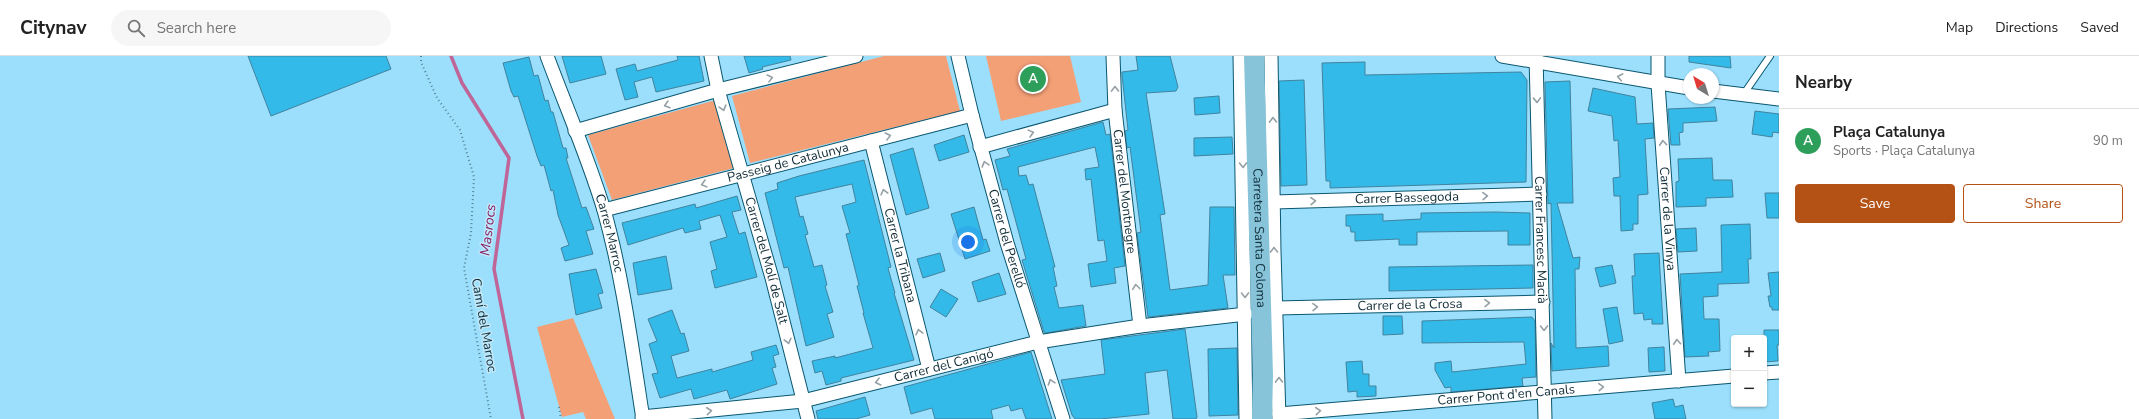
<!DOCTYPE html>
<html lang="en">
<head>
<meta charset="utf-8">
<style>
	:root { --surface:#fff; --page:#f6f6f6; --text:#222; --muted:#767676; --line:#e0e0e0; --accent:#b45215 }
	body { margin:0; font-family:"Nunito Sans",sans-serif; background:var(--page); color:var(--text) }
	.controls { position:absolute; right:12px; bottom:12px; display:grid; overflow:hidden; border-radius:4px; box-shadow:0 1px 3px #0004 }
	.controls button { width:36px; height:36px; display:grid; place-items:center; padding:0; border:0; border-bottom:1px solid var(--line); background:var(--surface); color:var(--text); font:20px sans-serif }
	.compass { position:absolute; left:1683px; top:12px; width:36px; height:36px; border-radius:50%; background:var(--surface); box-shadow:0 1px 3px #0004; rotate:322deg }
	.you { position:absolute; left:968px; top:186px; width:14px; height:14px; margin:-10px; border:3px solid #fff; border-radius:50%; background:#1a73e8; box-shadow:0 0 0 6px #1a73e833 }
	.badge { display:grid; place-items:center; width:26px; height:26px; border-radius:50%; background:var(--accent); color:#fff; font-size:13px; font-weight:700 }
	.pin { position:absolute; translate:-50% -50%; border:2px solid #fff; box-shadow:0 1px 4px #0006 }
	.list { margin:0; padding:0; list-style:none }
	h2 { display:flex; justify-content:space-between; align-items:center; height:52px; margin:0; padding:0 16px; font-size:17px }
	h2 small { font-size:13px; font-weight:400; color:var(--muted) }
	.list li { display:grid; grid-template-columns:26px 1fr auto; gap:12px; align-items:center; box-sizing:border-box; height:64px; padding:0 16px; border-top:1px solid var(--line) }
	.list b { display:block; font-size:15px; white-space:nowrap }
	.list p { margin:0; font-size:13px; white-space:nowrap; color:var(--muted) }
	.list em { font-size:13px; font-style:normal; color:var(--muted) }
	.actions { display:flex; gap:8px; padding:12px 16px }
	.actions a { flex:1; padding:9px 0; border:1px solid var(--accent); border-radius:4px; text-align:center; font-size:14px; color:var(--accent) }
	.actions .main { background:var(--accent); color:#fff }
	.icon { flex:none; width:22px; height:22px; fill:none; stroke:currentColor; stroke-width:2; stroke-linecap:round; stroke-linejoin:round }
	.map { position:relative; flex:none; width:1779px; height:363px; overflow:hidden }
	header { display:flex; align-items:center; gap:24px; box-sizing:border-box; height:56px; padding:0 20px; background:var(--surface); border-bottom:1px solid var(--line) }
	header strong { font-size:19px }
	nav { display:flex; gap:22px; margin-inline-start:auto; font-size:14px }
	.search { width:280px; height:36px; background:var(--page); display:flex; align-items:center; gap:10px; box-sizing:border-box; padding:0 14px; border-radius:22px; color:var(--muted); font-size:15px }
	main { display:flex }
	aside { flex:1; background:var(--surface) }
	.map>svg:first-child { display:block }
	.green { fill:#f4a077 }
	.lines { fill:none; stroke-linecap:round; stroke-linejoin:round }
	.stream { stroke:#bf6597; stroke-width:3.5 }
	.building { fill:#34bae9; stroke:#41839e }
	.lane-casing { stroke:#0a5770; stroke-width:8 }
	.street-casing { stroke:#0a5770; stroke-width:15 }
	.primary-casing { stroke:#2a7591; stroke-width:22 }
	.path { stroke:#538295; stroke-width:2; stroke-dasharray:1 3; stroke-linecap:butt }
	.lane { stroke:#fff; stroke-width:6 }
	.street { stroke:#fff; stroke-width:13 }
	.primary { stroke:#87c4da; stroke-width:20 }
	.oneway { stroke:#94a0a5 }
	.labels { text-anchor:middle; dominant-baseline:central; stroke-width:3; stroke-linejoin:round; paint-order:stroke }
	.street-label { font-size:13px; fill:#112d38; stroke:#c1e8f9 }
	.water-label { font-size:14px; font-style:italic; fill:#871960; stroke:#c1e8f9 }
</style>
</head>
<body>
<header>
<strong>Citynav</strong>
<div class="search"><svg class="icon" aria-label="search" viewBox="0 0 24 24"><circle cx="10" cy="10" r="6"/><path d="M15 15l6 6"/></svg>Search here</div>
<nav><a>Map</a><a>Directions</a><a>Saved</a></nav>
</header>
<main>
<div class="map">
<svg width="1779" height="363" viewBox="0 0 1779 363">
	<rect width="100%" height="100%" fill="#9bdffc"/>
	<g class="green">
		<path d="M884 0H946L960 55 750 107 732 40Z"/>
		<path d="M986 0H1070L1081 46 1001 65Z"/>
		<path d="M716 44 734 112 612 144 588 79Z"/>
		<path d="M573 262 615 363H586L583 356 562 361 537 271Z"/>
	</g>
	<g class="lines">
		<path class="stream" d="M451 0 462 27 509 102 494 213 523 363"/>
	</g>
	<g class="building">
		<path d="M248 0H386L391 13 271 60Z"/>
		<path d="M562 0H601L606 18 570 27Z"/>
		<path d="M677 0H699L704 25 656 36 652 21 634 26 638 41 625 44 616 13 635 8 637 15 678 4Z"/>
		<path d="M744 0H790L791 4 762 11 763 13 749 17Z"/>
		<path d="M1136 0H1170L1178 31 1176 35 1146 37 1165 158 1160 159 1170 234 1208 229 1210 151H1234L1235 219H1223L1228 252 1148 261 1137 177 1141 176 1130 91 1127 92 1125 75 1128 74 1122 19V16L1138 14Z"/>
		<path d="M1689 0H1730L1731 12 1689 6Z"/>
		<path d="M529 1 534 20 538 19 545 45 548 44 551 56H553L563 92H566L568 102H566L582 152 586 151 594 173 586 175 593 198 565 205 561 192 569 189 558 159 553 134 551 135 544 109 541 110 537 100 518 40 514 41 511 35 503 7Z"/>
		<path d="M1365 6V19L1521 16 1527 24 1526 126 1330 132V125H1326L1322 7Z"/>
		<path d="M1304 24 1307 129 1281 130 1279 25Z"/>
		<path d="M1570 25 1573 147H1557L1573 202 1580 201 1579 213H1575L1576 292 1608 290 1609 310 1552 315 1551 287 1554 292 1551 147 1548 148 1545 26Z"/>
		<path d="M1593 32 1635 41 1637 68 1653 67 1654 82 1645 83 1648 138 1638 139V168H1633V174L1621 175 1620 140H1614L1613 122 1620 121 1618 84 1614 85 1612 60 1588 55Z"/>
		<path d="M1219 40 1220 57 1195 59 1194 42Z"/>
		<path d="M1715 51 1717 65 1683 67V76L1679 77 1680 89H1671L1668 53Z"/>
		<path d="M1755 55 1779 58V77L1773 76 1772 81 1752 78Z"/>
		<path d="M1103 66 1106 79 1110 78 1125 210 1114 212 1116 227 1091 231 1088 208 1107 205 1104 184 1098 185 1091 123 1086 124 1085 113 1099 111 1095 91 1018 111 1019 120 1026 119 1029 129 1033 128 1055 211H1053L1057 230 1054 231 1059 252 1083 249 1086 270 1046 277 1044 276 1022 204 1026 203 1007 133 1003 134 995 104 1010 100 1007 93Z"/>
		<path d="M964 79 969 96 939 105 934 89Z"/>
		<path d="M1232 81 1233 98 1194 100V82Z"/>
		<path d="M913 92 929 152 906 159 890 99Z"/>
		<path d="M1712 102 1713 124H1732L1733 141 1706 142V150L1676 151V126L1679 125 1678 103Z"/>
		<path d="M864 104 891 211 888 212 895 237H894L914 304 841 322V325L826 329 822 315 815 317 812 305 835 300V302L873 292 863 257H864L857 230 859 229 846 178 850 177 842 150 856 146 852 128 795 141 800 161 803 160 808 178 805 179 814 211 822 209 827 229 825 230 833 256 827 258 834 281 806 290 788 211 784 212 765 137 778 133 777 127 799 120Z"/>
		<path d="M1765 137H1779V162H1767Z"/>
		<path d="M737 140 741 154 732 156 739 178 745 176 757 221 715 232 711 215 717 213 710 186 727 181 720 159 699 165 701 173 685 177 683 172 628 189 622 167 695 148 696 152Z"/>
		<path d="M974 151 983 184 986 183 990 195 965 203 951 158Z"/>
		<path d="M1495 156 1530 157V189H1508V175L1417 176V189H1399V183L1355 185V176H1351L1350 170H1346V159L1383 158V165L1421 163V157Z"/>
		<path d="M1750 168 1751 203H1748L1749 227 1718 228V240L1703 241 1704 263H1719L1720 295 1708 296 1709 300 1685 301 1680 218 1722 216 1721 169Z"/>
		<path d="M1696 172 1697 195 1678 196 1676 173Z"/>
		<path d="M940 197 945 215 923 222 917 203Z"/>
		<path d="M1659 197 1663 268H1652V263L1644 264 1643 257 1634 258 1632 220H1635L1634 198Z"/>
		<path d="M666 200 672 233 638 239 633 207Z"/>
		<path d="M1533 209V232L1389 235V211Z"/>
		<path d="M1612 209 1616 227 1600 231 1595 212Z"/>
		<path d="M596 213 603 237 598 238 602 252 576 259 569 218Z"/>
		<path d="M1779 216V254H1772V251H1770L1768 240H1771L1768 217Z"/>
		<path d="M999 217 1006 238 978 246 972 226Z"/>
		<path d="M941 233 958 243 946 261 930 251Z"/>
		<path d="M1617 251 1623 285 1609 288 1603 253Z"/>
		<path d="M672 254 681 278 684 277 689 295 671 300 677 322 712 313V316L753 304 751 296 776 289 779 298 773 300 776 311 772 312 777 328 730 343 727 334 694 343 691 333 660 342 652 318 658 317 649 288 657 285 648 263Z"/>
		<path d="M1383 260H1402L1403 278 1383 279Z"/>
		<path d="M1532 261 1535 265 1536 321 1522 322 1523 330 1451 336V331L1445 332 1435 314V307L1451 305 1452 316 1526 308 1524 286 1422 287V265Z"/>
		<path d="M1185 273 1197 361 1196 363H1173L1167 314 1145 317 1149 358 1100 363H1075L1072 359 1061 324 1105 318 1101 284Z"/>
		<path d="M1764 274H1779V289H1777L1778 305 1764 306Z"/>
		<path d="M1664 291 1665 315 1649 316 1648 292Z"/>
		<path d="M1237 292 1238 359 1209 360 1208 293Z"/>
		<path d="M1031 296 1052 363H1026L1022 352 1011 355 1009 349 991 354 993 363H935L932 352 911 358 904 331Z"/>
		<path d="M1362 305 1363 318H1369V330H1376V340L1357 341V335L1348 336 1346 306Z"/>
		<path d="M865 341 870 359 856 363H818L816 355Z"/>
		<path d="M1673 343 1675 351 1683 349 1686 363H1655L1652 347Z"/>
	</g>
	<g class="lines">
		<defs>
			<path id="lane" d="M1743 39 1770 0"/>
			<g id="street">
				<path id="s1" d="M547 0C566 51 588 101 604 154 623 222 632 293 643 363"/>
				<path id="s2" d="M711 0 718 34 772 222 808 363"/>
				<path id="s3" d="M958 0 972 59 1007 187 1063 363"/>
				<path id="s4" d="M1113 0 1115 54 1140 270"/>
				<path d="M1240 0 1246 363"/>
				<path d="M1271 0 1274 195 1279 363"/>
				<path d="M1502 0 1689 32"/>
				<path id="s5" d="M1536 0 1545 363"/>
				<path id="s6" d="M1658 0V28L1679 325"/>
				<path d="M1713 35 1779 43"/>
				<path d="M575 75 718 34 856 0"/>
				<path id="s7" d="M871 85 929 313"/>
				<path d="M980 91 1115 54"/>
				<path id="s8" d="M1274 146 1540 138"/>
				<path id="s9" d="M604 154 972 59"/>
				<path id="s10" d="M1276 252 1543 246"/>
				<path d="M1764 317 1779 316"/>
				<path id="s11" d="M1279 358 1734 320"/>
				<path id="s12" d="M642 361 803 345 1038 286 1140 270 1246 258"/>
			</g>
			<g id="primary">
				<path id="s13" d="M1254 0 1263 319 1262 363"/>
			</g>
		</defs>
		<use href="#lane" class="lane-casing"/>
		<use href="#street" class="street-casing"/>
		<use href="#primary" class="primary-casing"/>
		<g class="path">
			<path d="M421 0V6L437 42 460 74 474 121 471 177 464 212 491 363"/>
			<path d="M559 351 561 363"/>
		</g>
		<use href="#lane" class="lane"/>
		<use href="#street" class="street"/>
		<use href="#primary" class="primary"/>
	</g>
	<defs><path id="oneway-chevron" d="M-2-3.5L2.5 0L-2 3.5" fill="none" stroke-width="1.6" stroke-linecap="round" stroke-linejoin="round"/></defs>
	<g class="oneway">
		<use href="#oneway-chevron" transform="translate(1620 21) rotate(-169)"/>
		<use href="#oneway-chevron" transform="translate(770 22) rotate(-14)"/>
		<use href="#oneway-chevron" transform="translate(1115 33) rotate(-91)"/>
		<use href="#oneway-chevron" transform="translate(1537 44) rotate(88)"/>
		<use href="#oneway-chevron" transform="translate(667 49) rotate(164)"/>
		<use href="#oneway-chevron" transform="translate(723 52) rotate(74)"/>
		<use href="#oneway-chevron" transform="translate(1273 64) rotate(-91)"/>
		<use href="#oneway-chevron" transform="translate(1031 77) rotate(-15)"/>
		<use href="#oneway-chevron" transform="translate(888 80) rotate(-14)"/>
		<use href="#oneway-chevron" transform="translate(1663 87) rotate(-94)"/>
		<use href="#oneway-chevron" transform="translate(985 108) rotate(-106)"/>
		<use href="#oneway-chevron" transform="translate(1243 109) rotate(89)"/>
		<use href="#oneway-chevron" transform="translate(704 128) rotate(165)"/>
		<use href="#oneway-chevron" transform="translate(884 136) rotate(-104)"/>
		<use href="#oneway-chevron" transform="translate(1485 140) rotate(-2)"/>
		<use href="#oneway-chevron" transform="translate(1313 145) rotate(-2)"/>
		<use href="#oneway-chevron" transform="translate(1274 194) rotate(-91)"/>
		<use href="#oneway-chevron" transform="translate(1136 231) rotate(-97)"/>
		<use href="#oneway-chevron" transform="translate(1245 239) rotate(89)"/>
		<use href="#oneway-chevron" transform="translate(1487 247) rotate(-1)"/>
		<use href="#oneway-chevron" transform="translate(1315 251) rotate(-1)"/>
		<use href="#oneway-chevron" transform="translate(1544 272) rotate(89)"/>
		<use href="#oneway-chevron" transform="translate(919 276) rotate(-104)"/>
		<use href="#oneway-chevron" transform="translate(788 285) rotate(76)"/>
		<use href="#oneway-chevron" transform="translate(1677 286) rotate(-94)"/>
		<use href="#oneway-chevron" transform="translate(1279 324) rotate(-91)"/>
		<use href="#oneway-chevron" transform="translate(878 326) rotate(166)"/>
		<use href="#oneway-chevron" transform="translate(1051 326) rotate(-108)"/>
		<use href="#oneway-chevron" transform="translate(1601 331) rotate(-4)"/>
		<use href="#oneway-chevron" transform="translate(709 355) rotate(-6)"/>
		<use href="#oneway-chevron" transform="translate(1318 355) rotate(-5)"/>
	</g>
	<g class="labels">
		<g class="street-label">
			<text stroke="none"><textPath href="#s9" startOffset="190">Passeig de Catalunya</textPath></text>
			<text stroke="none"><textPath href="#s4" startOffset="136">Carrer del Montnegre</textPath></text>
			<text stroke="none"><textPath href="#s8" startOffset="133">Carrer Bassegoda</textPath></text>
			<text stroke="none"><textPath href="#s6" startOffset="163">Carrer de la Vinya</textPath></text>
			<text stroke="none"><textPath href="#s1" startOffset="188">Carrer Marroc</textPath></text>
			<text stroke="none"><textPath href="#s13" startOffset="182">Carretera Santa Coloma</textPath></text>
			<text stroke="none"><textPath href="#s3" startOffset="189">Carrer del Perelló</textPath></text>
			<text stroke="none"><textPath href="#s5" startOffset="184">Carrer Francesc Macià</textPath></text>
			<text stroke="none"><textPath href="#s7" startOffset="118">Carrer la Tribana</textPath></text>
			<text stroke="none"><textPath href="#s2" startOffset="212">Carrer del Molí de Salt</textPath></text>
			<text stroke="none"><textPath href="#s10" startOffset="134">Carrer de la Crosa</textPath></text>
			<text transform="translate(484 269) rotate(80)">Camí del Marroc</text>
			<text stroke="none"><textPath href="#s12" startOffset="307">Carrer del Canigó</textPath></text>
			<text stroke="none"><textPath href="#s11" startOffset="228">Carrer Pont d'en Canals</textPath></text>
		</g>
		<g class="water-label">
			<text transform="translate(488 174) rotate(-83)">Masrocs</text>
		</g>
	</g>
</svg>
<div class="controls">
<button>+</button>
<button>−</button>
</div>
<svg class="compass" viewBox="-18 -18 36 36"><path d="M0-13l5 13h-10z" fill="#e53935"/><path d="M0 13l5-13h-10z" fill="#767676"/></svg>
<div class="you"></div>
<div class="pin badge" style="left:1033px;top:23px;background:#2e9e5b">A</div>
</div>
<aside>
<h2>Nearby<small></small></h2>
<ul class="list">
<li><span class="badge" style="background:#2e9e5b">A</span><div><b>Plaça Catalunya</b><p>Sports · Plaça Catalunya</p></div><em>90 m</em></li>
</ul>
<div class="actions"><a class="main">Save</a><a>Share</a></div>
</aside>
</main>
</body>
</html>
